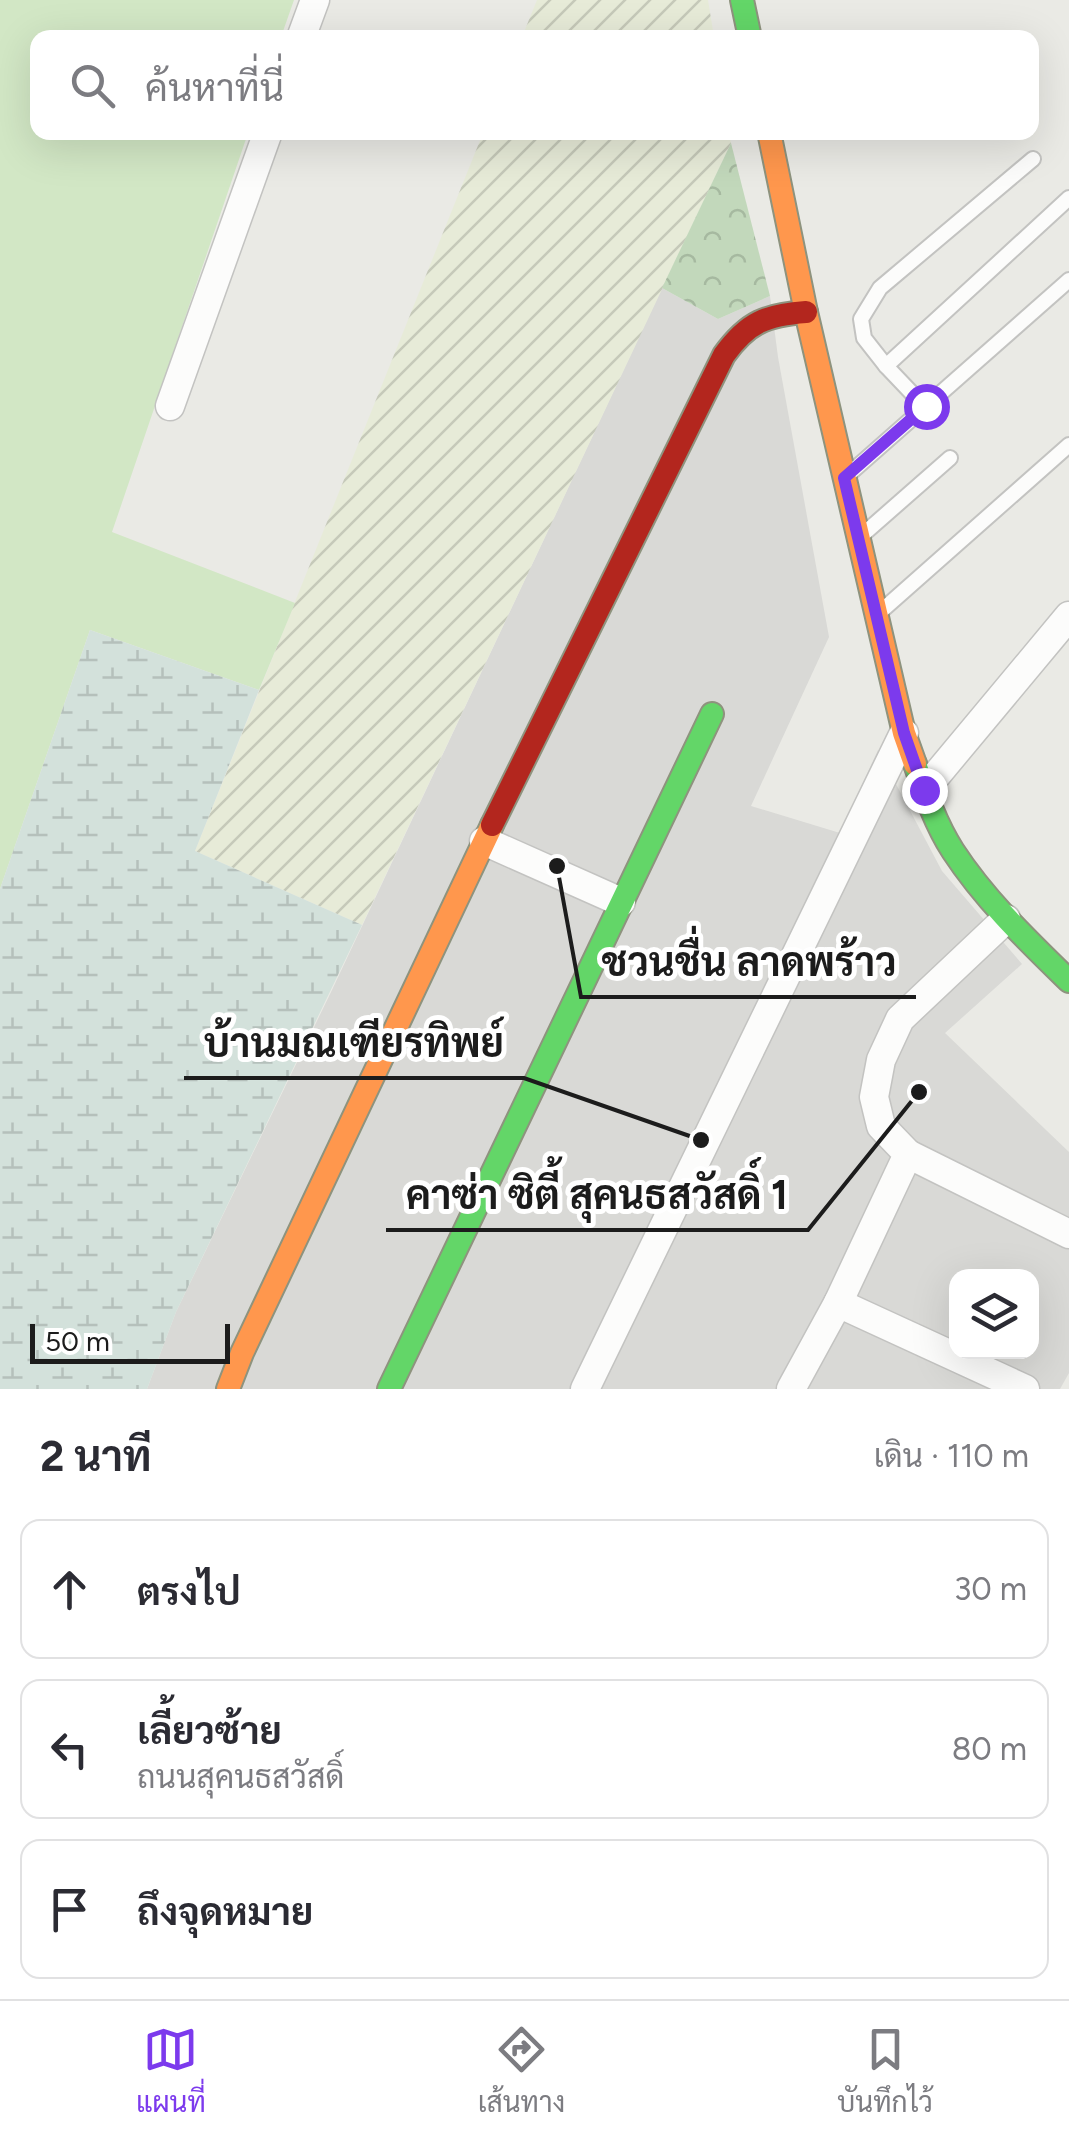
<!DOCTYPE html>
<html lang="th">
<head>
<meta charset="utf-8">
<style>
	:root { --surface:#fff; --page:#f2f2f3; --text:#2b2b33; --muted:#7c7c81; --line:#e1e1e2; --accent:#7c3aed }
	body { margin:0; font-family:Figtree,Sarabun,sans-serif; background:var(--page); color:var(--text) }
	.controls { position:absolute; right:30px; bottom:30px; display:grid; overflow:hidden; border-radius:20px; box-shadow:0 10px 40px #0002 }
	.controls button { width:90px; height:90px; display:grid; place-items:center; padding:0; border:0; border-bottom:2px solid var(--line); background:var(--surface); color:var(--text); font:50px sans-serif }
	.scale { position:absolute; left:30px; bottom:25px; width:200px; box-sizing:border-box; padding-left:10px; border:5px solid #1c1c1c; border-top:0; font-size:28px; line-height:35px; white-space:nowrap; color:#1c1c1c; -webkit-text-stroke:8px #fff; paint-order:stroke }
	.stop { position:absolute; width:30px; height:30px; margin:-22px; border:8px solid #7c3aed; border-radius:50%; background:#fff }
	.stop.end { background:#7c3aed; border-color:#fff; box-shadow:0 2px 10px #0008 }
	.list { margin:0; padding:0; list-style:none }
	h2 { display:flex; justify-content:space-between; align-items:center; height:130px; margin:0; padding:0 40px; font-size:42px }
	h2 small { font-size:32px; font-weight:400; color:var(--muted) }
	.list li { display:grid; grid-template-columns:65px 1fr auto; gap:30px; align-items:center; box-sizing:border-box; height:140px; margin:0 20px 20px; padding:0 20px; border:2px solid var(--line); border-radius:20px }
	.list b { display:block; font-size:38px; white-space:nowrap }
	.list p { margin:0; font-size:32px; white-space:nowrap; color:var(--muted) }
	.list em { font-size:32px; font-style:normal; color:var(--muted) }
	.icon { flex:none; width:55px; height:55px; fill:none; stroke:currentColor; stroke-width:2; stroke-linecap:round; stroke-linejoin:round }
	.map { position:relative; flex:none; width:1069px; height:1389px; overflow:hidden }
	.search { position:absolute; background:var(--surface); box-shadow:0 10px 40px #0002; left:30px; right:30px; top:30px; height:110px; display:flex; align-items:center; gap:25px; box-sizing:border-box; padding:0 35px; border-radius:20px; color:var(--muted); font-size:38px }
	.sheet { height:610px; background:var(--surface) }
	nav { display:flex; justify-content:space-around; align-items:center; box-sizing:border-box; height:140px; border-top:2px solid var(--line); background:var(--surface); font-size:28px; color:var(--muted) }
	nav a { display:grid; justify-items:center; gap:5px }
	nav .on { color:var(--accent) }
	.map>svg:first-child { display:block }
	.residential { fill:#d9d9d6; fill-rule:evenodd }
	.farmland { fill:url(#farmland-furrows) }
	.grass { fill:#d2e7c5 }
	.forest { fill:url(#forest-crowns) }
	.wetland { fill:url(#wetland-marsh) }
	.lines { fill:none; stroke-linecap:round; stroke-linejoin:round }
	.lane-casing { stroke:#c3c3c1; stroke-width:18 }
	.street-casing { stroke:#c3c3c1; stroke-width:31 }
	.fast-casing { stroke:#8e937e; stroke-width:26 }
	.slow-casing { stroke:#8e937e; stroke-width:26 }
	.jam-casing { stroke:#8e937e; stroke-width:26 }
	.lane { stroke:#fcfcfb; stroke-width:14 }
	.street { stroke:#fcfcfb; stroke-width:28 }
	.fast { stroke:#63d668; stroke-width:22 }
	.slow { stroke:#ff974d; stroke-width:22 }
	.jam { stroke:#b3261e; stroke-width:22 }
	.route { stroke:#7c3aed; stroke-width:12 }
	.leader { fill:none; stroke:#1c1c1c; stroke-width:4 }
	.callout-dot { fill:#1c1c1c; stroke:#fff; stroke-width:4 }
	.callout-label { font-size:40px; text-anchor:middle; font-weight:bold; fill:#1c1c1c; stroke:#fff; stroke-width:10; stroke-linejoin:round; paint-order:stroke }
</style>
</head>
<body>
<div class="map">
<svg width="1069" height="1389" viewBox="0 0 1069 1389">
	<defs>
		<pattern id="farmland-furrows" width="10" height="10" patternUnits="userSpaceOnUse" patternTransform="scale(2.5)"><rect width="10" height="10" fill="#e7ebd8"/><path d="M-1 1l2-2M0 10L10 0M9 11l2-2" fill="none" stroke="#c6c9b9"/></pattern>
		<pattern id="forest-crowns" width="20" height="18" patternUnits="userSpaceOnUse" patternTransform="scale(2.5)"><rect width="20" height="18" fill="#c2d8bb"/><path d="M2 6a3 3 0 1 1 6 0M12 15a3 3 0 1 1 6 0" fill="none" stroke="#a6b9a0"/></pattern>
		<pattern id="wetland-marsh" width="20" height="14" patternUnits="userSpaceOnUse" patternTransform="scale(2.5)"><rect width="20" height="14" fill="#d3e1db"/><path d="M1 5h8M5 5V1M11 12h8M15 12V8" fill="none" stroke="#b5c0bb"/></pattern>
	</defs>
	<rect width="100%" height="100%" fill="#eaeae5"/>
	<path class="residential" d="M662 288 718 319 770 296 778 357 829 637 751 806 840 833 878 750 942 871 1022 964 945 1033 1069 1152V1373L1060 1389H147L176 1312 332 990ZM956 1276H1032V1352H956Z"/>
	<g class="farmland">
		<path d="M537 0H708L714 37H522Z"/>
		<path d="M483 133H729L731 143 362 925 195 851Z"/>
	</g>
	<path class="grass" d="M0 0H294L281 37 38 38V132L248 133 112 532 295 603 259 690 90 630 0 889Z"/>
	<path class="forest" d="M731 143 770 296 718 319 662 288Z"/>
	<path class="wetland" d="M90 630 259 690 195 851 362 925 176 1312 147 1389H0V889Z"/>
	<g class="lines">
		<defs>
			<g id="lane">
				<path d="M886 366 1069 198"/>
				<path d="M925 407 886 366 864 338 861 319 880 288 1033 159"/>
				<path d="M849 474 1069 280"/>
				<path d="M860 537 950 458"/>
				<path d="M879 613 1069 445"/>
			</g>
			<g id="street">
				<path d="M301 38 315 0"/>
				<path d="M170 406 268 132"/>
				<path d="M924 790 1069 616"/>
				<path d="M484 841 621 902"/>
				<path d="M908 1154 1069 1234"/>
				<path d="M838 1303 1025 1389"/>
				<path d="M585 1389 904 733"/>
				<path d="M791 1389 838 1303 908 1154 881 1126 874 1097 881 1060 900 1019 1006 919"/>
			</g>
			<g id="fast">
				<path d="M742 0 750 38"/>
				<path d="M915 764C925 793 936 825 953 851 985 900 1028 941 1069 981"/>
				<path d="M389 1389 712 714"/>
			</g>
			<g id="slow">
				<path d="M769 132 806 312 904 733 915 764"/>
				<path d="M228 1389 242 1353 492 825"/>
			</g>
			<path id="jam" d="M492 825 724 355C748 322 766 315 806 312"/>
		</defs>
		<use href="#lane" class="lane-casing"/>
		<use href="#street" class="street-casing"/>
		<use href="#fast" class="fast-casing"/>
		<use href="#slow" class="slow-casing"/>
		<use href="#jam" class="jam-casing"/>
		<use href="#lane" class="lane"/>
		<use href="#street" class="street"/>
		<use href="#fast" class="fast"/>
		<use href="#slow" class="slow"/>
		<use href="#jam" class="jam"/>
	</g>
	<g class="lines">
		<path class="route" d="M924 790 904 733 844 478 926 406"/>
	</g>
	<path class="leader" d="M557 866L581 997H916M701 1140L524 1078H184M919 1092L808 1230H386"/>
	<g class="callout-dot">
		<circle cx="557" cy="866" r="10"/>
		<circle cx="701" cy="1140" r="10"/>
		<circle cx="919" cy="1092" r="10"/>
	</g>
	<g class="callout-label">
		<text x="749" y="976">ชวนชื่น ลาดพร้าว</text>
		<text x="354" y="1057">บ้านมณเฑียรทิพย์</text>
		<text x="597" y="1209">คาซ่า ซิตี้ สุคนธสวัสดิ์ 1</text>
	</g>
</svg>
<div class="controls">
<button><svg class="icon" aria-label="layers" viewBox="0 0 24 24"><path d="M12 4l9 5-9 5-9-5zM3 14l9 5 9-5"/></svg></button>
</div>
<div class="scale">50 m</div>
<div class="stop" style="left:926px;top:406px"></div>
<div class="stop end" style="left:924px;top:790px"></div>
<div class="search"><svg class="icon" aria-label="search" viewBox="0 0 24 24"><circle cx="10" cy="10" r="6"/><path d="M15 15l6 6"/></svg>ค้นหาที่นี่</div>
</div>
<section class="sheet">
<h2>2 นาที<small>เดิน · 110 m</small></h2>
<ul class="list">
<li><svg class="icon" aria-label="ahead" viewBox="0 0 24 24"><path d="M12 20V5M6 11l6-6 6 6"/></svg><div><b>ตรงไป</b></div><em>30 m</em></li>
<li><svg class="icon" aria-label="left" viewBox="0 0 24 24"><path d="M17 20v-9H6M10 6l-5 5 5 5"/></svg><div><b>เลี้ยวซ้าย</b><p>ถนนสุคนธสวัสดิ์</p></div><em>80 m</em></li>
<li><svg class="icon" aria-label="arrive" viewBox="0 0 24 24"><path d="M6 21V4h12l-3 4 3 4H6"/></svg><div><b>ถึงจุดหมาย</b></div></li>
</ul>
</section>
<nav>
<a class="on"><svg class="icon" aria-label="map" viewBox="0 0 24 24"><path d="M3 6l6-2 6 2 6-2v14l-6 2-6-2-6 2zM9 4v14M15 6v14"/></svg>แผนที่</a>
<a><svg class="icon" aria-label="directions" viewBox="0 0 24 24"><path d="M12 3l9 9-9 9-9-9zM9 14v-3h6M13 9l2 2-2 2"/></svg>เส้นทาง</a>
<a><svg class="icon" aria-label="saved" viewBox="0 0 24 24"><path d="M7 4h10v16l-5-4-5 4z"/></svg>บันทึกไว้</a>
</nav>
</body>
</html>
